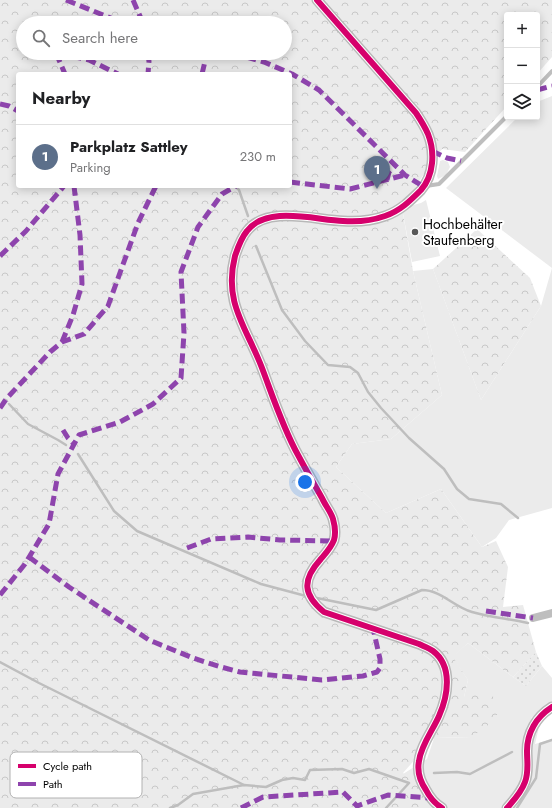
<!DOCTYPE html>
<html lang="en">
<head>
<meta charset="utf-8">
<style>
	:root { --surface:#fff; --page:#f6f6f6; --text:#202124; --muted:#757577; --line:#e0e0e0; --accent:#2563eb }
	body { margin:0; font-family:Jost,sans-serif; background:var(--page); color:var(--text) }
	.controls { position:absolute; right:12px; top:12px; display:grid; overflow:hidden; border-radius:4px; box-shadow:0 2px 10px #0003 }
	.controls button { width:36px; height:36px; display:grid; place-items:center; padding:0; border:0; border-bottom:1px solid var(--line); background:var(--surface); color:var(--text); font:20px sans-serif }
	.you { position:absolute; left:305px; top:482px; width:14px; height:14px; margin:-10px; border:3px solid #fff; border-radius:50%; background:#1a73e8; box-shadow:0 0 0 6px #1a73e833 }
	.badge { display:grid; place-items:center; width:26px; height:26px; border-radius:50%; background:var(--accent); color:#fff; font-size:13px; font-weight:700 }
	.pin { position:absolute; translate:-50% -33px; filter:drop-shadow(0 1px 2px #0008) }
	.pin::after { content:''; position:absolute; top:21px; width:14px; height:12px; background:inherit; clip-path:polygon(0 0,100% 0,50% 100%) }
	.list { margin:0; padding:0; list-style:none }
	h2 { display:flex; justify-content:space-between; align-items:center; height:52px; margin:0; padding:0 16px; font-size:17px }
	h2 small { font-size:13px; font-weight:400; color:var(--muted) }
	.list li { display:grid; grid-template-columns:26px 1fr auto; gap:12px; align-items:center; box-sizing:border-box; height:64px; padding:0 16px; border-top:1px solid var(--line) }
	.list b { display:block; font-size:15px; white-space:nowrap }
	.list p { margin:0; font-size:13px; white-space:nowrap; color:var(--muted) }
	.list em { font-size:13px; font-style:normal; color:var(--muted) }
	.icon { flex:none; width:22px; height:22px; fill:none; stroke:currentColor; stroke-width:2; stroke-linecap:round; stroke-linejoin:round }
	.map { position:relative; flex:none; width:552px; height:808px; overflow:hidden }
	.search { position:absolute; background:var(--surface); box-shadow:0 2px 10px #0003; left:16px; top:16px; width:276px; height:44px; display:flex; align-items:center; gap:10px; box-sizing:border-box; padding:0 14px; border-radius:22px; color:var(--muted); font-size:15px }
	.panel { position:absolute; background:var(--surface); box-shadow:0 2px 10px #0003; left:16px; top:72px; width:276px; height:116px; border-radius:4px }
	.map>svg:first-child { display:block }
	.grass { fill:#ebebeb }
	.forest { fill:url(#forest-crowns); fill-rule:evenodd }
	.park { fill:url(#park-dots) }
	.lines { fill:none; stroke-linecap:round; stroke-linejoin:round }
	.stream { stroke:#bebebe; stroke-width:2.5 }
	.lane { stroke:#bebebe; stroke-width:4 }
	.street { stroke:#bebebe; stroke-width:8 }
	.secondary { stroke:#b8b8b8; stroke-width:11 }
	.quiet { stroke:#8e44ad; stroke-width:5; stroke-dasharray:10 5; stroke-linecap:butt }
	.cycleway-casing { stroke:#fff; stroke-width:8 }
	.cycleway { stroke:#d6006c; stroke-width:6 }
	.poi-dot { fill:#595959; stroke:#fff; stroke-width:1.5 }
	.labels { text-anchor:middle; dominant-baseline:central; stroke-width:4; stroke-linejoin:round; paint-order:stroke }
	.poi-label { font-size:14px; fill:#000; stroke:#fff; text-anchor:start }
	.key { fill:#fff; stroke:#b2b2b2; stroke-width:1 }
	.key-label { font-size:11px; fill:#000 }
</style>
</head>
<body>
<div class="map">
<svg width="552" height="808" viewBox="0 0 552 808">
	<defs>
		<pattern id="forest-crowns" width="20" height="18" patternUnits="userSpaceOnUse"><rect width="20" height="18" fill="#ebebeb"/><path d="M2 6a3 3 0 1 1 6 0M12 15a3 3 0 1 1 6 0" fill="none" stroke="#c8c8c8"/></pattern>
		<pattern id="park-dots" width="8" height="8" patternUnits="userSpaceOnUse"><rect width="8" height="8" fill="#ebebeb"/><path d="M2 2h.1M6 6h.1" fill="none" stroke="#c8c8c8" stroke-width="1.8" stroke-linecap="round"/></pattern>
	</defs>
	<rect width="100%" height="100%" fill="#fff"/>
	<g class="grass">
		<path d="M552 96V508L509 520 496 538 482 547 441 489 386 513 336 467 352 444 391 439 442 395 413 271 433 269 481 400 541 306 552 268 446 188 518 117H537V102Z"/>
		<path d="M443 160 448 162 450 167 446 175 438 179 437 176 440 161Z"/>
		<path d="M426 200 440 256 412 262 402 208 421 203Z"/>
		<path d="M468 643 513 677 526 686 542 666 552 678V703L531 718 540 723 535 744 552 739V808H441L403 774 427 759 434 738 472 737 464 697 468 680 452 657Z"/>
	</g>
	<g class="forest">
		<path d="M0 0H552V57L537 74V15H507V106L465 152 442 149 427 169 402 208 413 271 442 395 391 439 352 444 336 467 386 513 441 489 482 547 496 541 508 567 503 607 523 605 536 652 513 677 468 643 453 657 468 680 464 697 490 692 500 707 495 720 472 737 434 738 403 773 441 808H0ZM23 23H285V53H23ZM18 74H290V186H18Z"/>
		<path d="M477 229 530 278 541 306 481 400 433 269Z"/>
	</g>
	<path class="park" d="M536 652 542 666 526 686 513 677Z"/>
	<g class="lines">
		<g class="stream">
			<path d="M235 186 239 190 248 216"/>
			<path d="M256 246 282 310 305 341 328 365 350 367 358 373 368 392 381 408 409 438 444 469 457 489 469 499 501 504 518 518"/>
			<path d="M9 404 28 424 58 440 66 445"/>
			<path d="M78 454 114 511 137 531 261 584 306 596"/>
			<path d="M317 598 376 610 422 590C441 590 454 607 472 612 489 617 510 619 528 623"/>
			<path d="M0 662 39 683 244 785"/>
			<path d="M434 773 457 772 470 774 512 752"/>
			<path d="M170 808 178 805 193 794 244 785 266 787 282 780 293 778 305 780 310 770 342 769 354 773 369 769 409 783 386 808"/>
			<path d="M517 808 536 778 540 744 552 740"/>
		</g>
		<g class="lane">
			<path d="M537 87 552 71"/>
			<path d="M426 186 439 184 507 116"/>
		</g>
		<path class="street" d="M533 618 552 613"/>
		<g class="secondary">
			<path d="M317 0 416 113C420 119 425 127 428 134 435 152 434 175 421 190 410 201 400 211 385 216 371 221 357 222 343 221 315 220 267 205 247 231 241 238 238 247 235 256 223 303 247 328 262 368 273 397 283 428 298 455 306 470 314 484 322 498 325 505 331 512 333 519 335 526 336 533 334 540 331 548 325 554 320 560 302 580 303 595 324 612L419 644C423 646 429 648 433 651 453 666 448 696 439 716 433 730 421 745 419 761 417 771 420 781 426 790 430 798 434 803 442 808"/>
			<path d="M507 808C514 800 521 793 525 782 529 772 527 762 527 751 527 733 536 717 552 707"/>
		</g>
		<g class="quiet">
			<path d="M66 0 123 23"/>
			<path d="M133 0 143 23"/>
			<path d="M56 53 65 74"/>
			<path d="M57 53 89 60 118 74"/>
			<path d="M147 53 149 61 148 74"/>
			<path d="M232 53 264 62 292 74 319 90 405 175 424 187"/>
			<path d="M202 74 207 53"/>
			<path d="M537 90 552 86"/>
			<path d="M0 104 9 106 18 111"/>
			<path d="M432 151 447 158 461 161"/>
			<path d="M387 180 389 172 395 166"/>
			<path d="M290 182 350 189 405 175"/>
			<path d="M0 256 26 231 64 186"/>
			<path d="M62 342 73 315 82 284 80 235 74 186"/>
			<path d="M0 408 7 398 50 352 62 342 84 334 108 306 138 223 156 186"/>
			<path d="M63 430 68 438 74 444"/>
			<path d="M187 548 211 539 248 537 280 540 334 541"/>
			<path d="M29 557 69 587 149 640 193 658 221 667 240 672 322 680 363 676 377 672 380 668V659L373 628"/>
			<path d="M0 595 25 564 49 524 58 474 79 435 120 422 153 404 181 378 184 333 181 272 198 227 222 194 236 186"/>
			<path d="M486 611 533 618"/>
			<path d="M241 808 263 797 343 792 357 806 388 795 430 798"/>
		</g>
		<defs>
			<g id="cycleway">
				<path d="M317 0 416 113C420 119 425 127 428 134 435 152 434 175 421 190 410 201 400 211 385 216 371 221 357 222 343 221 315 220 267 205 247 231 241 238 238 247 235 256 223 303 247 328 262 368 273 397 283 428 298 455 306 470 314 484 322 498 325 505 331 512 333 519 335 526 336 533 334 540 331 548 325 554 320 560 302 580 303 595 324 612L419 644C423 646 429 648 433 651 453 666 448 696 439 716 433 730 421 745 419 761 417 771 420 781 426 790 430 798 434 803 442 808"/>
				<path d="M507 808C514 800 521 793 525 782 529 772 527 762 527 751 527 733 536 717 552 707"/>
			</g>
		</defs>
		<use href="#cycleway" class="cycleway-casing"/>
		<use href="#cycleway" class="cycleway"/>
	</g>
	<circle class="poi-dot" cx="415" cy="232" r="4"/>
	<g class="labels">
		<g class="poi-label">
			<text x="423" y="224">Hochbehälter<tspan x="423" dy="16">Staufenberg</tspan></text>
		</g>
	</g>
	<rect x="10" y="752" width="132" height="46" rx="6" class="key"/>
	<rect x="18" y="764" width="18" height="4" fill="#d6006c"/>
	<rect x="18" y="782" width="18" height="4" fill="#8e44ad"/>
	<g class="key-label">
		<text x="43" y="770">Cycle path</text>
		<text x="43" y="788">Path</text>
	</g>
</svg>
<div class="controls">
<button>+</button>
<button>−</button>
<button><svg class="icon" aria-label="layers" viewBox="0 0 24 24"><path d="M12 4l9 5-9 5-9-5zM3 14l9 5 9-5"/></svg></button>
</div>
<div class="you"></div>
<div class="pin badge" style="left:377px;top:189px;background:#5c6f8a">1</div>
<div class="search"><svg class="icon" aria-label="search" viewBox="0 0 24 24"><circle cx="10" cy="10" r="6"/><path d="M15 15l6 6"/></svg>Search here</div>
<section class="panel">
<h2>Nearby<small></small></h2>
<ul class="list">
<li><span class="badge" style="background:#5c6f8a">1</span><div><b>Parkplatz Sattley</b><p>Parking</p></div><em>230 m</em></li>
</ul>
</section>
</div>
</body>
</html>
